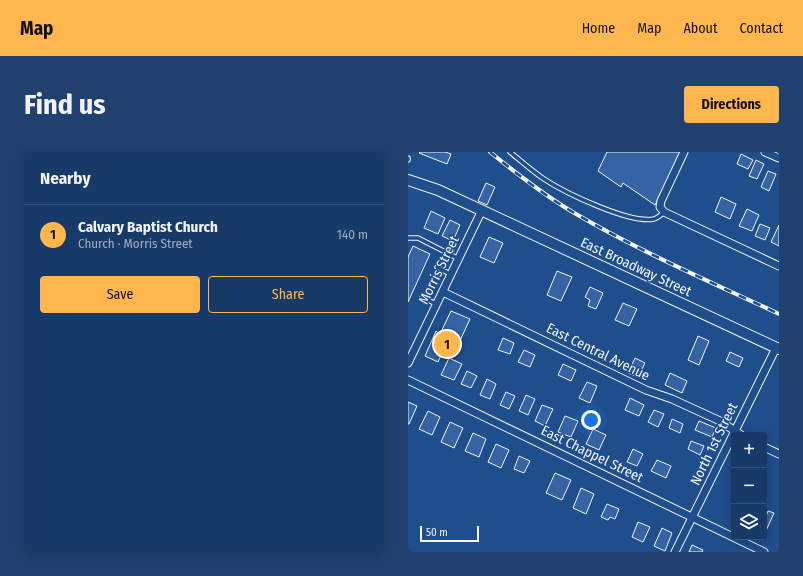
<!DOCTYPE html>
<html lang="en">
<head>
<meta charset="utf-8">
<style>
	:root { --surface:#173a69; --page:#20416f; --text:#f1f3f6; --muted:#9eadc0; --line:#36547d; --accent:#ffb74d }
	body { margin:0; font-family:"Fira Sans Condensed",sans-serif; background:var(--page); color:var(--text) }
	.controls { position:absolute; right:12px; bottom:12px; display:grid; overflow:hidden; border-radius:4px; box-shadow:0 2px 10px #0003 }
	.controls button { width:36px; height:36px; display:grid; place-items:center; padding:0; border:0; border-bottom:1px solid var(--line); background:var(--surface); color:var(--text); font:20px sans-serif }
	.scale { position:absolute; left:12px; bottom:10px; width:59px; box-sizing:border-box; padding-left:4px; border:2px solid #f2f6ff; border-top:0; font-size:11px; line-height:14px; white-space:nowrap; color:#f2f6ff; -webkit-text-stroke:3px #1f4e8c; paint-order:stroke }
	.you { position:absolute; left:183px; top:268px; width:14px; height:14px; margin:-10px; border:3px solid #fff; border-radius:50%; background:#1a73e8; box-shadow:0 0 0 6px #1a73e833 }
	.badge { display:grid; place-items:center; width:26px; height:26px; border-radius:50%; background:var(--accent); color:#111; font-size:13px; font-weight:700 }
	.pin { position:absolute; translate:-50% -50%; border:2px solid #fff; box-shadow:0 1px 4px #0006 }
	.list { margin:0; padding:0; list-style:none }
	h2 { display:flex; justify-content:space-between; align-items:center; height:52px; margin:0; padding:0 16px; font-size:17px }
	h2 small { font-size:13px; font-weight:400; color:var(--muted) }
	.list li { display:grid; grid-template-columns:26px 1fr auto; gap:12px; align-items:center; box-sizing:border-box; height:60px; padding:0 16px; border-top:1px solid var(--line) }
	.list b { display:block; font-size:15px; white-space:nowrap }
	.list p { margin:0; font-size:13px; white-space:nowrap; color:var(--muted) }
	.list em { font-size:13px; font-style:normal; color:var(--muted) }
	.actions { display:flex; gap:8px; padding:12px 16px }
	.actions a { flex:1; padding:9px 0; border:1px solid var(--accent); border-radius:4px; text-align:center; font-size:14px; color:var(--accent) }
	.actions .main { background:var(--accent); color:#111 }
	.icon { flex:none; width:22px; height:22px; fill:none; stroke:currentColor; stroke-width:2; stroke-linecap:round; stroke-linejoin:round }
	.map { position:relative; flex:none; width:371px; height:400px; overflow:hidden; border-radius:4px }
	header { display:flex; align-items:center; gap:24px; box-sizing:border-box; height:56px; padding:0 20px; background:var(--accent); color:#111 }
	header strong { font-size:19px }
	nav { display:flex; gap:22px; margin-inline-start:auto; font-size:14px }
	.intro { display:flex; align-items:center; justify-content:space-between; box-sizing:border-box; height:96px; padding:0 24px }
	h1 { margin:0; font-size:28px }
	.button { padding:10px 18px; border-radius:4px; background:var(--accent); color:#111; font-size:14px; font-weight:700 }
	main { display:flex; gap:24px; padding:0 24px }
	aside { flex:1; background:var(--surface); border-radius:4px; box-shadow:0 2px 10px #0003 }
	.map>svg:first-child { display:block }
	.building { fill:#3563a3; stroke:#f2f6ff }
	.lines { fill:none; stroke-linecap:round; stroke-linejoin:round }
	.lane-casing { stroke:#f2f6ff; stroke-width:5.5 }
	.street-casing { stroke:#f2f6ff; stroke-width:9 }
	.secondary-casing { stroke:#f2f6ff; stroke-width:12 }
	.lane { stroke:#1f4e8c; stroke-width:3.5 }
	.street { stroke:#1f4e8c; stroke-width:7 }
	.secondary { stroke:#1f4e8c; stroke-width:10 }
	.rail-casing { stroke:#f2f6ff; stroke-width:4 }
	.rail { stroke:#1f4e8c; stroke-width:2.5; stroke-dasharray:8; stroke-linecap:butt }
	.labels { text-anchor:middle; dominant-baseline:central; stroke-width:3; stroke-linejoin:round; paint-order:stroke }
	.street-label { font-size:14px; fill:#f2f6ff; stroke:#1f4e8c }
</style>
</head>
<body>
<header>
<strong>Map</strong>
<nav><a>Home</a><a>Map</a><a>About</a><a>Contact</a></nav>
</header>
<div class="intro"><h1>Find us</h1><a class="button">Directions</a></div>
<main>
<aside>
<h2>Nearby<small></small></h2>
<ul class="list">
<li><span class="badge">1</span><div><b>Calvary Baptist Church</b><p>Church · Morris Street</p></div><em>140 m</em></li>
</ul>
<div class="actions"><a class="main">Save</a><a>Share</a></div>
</aside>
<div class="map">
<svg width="371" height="400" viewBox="0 0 371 400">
	<rect width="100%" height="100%" fill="#1f4e8c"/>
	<g class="building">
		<path d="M12 0H37L43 2 39 12 11 1Z"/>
		<path d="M199 0H272L247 53 215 31 213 35 190 19Z"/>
		<path d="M333 2 345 8 340 17 329 12Z"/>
		<path d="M348 8 356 12 349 27 341 24Z"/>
		<path d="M360 19 368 22 361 39 353 35Z"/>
		<path d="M78 31 87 35 79 53 70 49Z"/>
		<path d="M313 45 328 52 322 67 307 60Z"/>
		<path d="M339 57 351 63 344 79 331 74Z"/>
		<path d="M23 59 37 66 30 82 16 76Z"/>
		<path d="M42 68 52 73 45 89 34 84Z"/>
		<path d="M352 72 362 76 357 88 347 84Z"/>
		<path d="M371 73V94L363 90Z"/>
		<path d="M81 85 95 91 86 111 72 105Z"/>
		<path d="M5 94 22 102 0 150V105Z"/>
		<path d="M149 119 164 125 153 149 139 143Z"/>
		<path d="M182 135 195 141 188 157 180 154 182 148 177 145Z"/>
		<path d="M215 151 229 157 221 174 207 168Z"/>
		<path d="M43 159 62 167 50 193 40 188 30 210 17 204 28 179 32 182Z"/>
		<path d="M290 184 301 189 291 213 280 208Z"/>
		<path d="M95 186 106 191 102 202 90 198Z"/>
		<path d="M116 198 127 203 122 215 110 210Z"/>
		<path d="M322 200 335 206 331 215 318 209Z"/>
		<path d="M41 206 54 212 46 228 33 223Z"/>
		<path d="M227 206 237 211 230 225 220 221Z"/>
		<path d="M155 212 168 218 163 229 150 223Z"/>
		<path d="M59 219 69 224 63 236 53 232Z"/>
		<path d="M262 221 279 229 274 241 257 233Z"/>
		<path d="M79 227 88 232 82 247 72 243Z"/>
		<path d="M179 230 189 234 182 251 171 246Z"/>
		<path d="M98 240 107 244 101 257 92 253Z"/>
		<path d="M118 243 127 247 120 263 111 259Z"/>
		<path d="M222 246 236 253 231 264 217 258Z"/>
		<path d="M0 250 9 254 1 272H0Z"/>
		<path d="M134 253 145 257 137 274 127 269Z"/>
		<path d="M246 258 256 262 250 275 240 270Z"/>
		<path d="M20 259 32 265 24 283 11 277Z"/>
		<path d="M157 264 170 269 163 285 150 280Z"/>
		<path d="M264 267 275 272 272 281 261 276Z"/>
		<path d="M291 269 308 276 304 285 287 278Z"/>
		<path d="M42 270 55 276 46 296 33 290Z"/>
		<path d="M185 277 198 283 191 298 178 292Z"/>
		<path d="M65 281 78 287 71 305 57 299Z"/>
		<path d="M283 289 296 294 292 303 280 297Z"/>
		<path d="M88 292 101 298 93 316 80 310Z"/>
		<path d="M225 297 235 302 229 314 219 310Z"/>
		<path d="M111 304 122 309 116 321 106 317Z"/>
		<path d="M249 308 263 314 258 326 243 319Z"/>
		<path d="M147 321 163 328 154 348 138 341Z"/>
		<path d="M173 336 186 342 178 362 165 356Z"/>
		<path d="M199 352 211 357 207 367 202 365 200 368 193 365Z"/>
		<path d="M360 359 366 361 357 381H356V369Z"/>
		<path d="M230 370 242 375 235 390 224 385Z"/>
		<path d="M254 376 264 381 257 399 246 394Z"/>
		<path d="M284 393 295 398 294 400H281Z"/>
	</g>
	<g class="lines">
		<defs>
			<g id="lane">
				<path d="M102 0C113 9 124 19 136 27 157 41 222 72 246 67 249 66 253 63 256 60"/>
				<path d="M0 6V8"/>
				<path d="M0 86H10L51 107"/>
				<path d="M29 115 42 122"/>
				<path d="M14 145 28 152"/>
			</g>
			<g id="street">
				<path d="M276 0 253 49 252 55 256 60 371 114"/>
				<path d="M357 0 371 6"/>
				<path d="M35 140 238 238 264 247 312 269 333 283"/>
				<path d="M0 211 74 58"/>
				<path d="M0 228 356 400"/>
				<path d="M356 295 371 302"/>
				<path d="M267 400 368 196"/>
			</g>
			<path id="secondary" d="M0 28 30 38 371 197"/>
		</defs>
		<use href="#lane" class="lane-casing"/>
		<use href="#street" class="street-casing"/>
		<use href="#secondary" class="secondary-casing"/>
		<use href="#lane" class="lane"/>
		<use href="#street" class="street"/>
		<use href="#secondary" class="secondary"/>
		<defs>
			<path id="rail" d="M82 0C109 22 137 44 168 62 233 100 303 130 371 162"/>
		</defs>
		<use href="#rail" class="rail-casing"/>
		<use href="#rail" class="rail"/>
	</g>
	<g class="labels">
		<g class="street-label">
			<text transform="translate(228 115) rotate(25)">East Broadway Street</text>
			<text transform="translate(31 118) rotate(-64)">Morris Street</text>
			<text transform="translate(190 200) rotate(26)">East Central Avenue</text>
			<text transform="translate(306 292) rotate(-64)">North 1st Street</text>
			<text transform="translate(184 302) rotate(26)">East Chappel Street</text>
		</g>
	</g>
</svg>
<div class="controls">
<button>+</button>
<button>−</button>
<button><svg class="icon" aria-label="layers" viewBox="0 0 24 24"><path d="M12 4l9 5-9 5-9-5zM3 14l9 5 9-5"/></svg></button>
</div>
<div class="scale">50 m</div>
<div class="you"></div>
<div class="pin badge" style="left:39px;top:192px">1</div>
</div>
</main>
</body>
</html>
